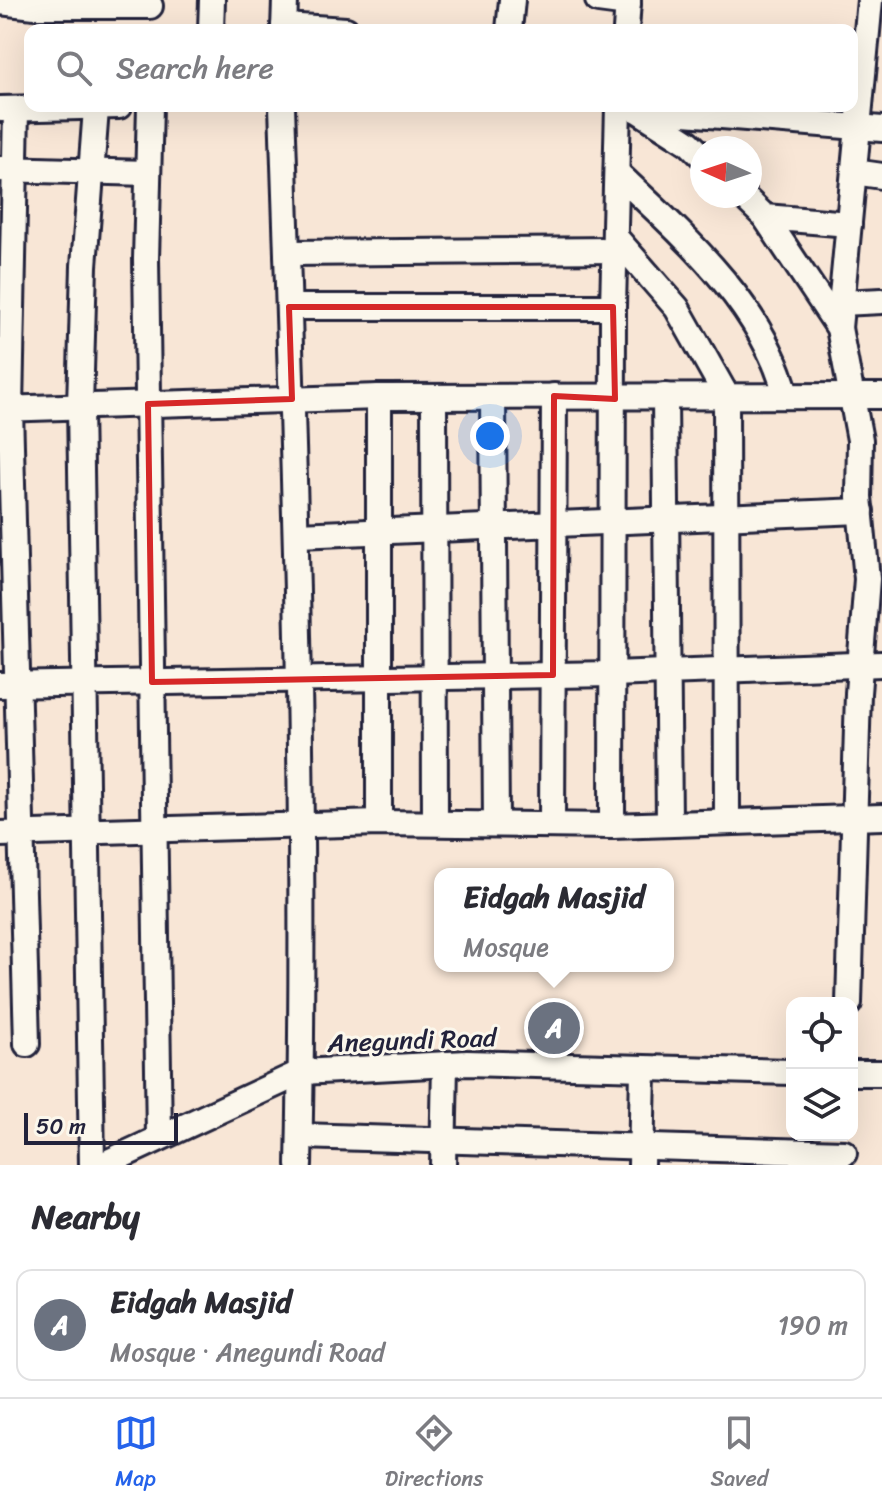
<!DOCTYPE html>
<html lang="en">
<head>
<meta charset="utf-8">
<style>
	:root { --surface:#fff; --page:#f7f7f7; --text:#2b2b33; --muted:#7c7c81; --line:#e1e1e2; --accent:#2563eb }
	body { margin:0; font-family:Sriracha,sans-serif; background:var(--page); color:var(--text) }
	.controls { position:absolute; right:24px; bottom:24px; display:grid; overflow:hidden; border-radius:16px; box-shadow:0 8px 32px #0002 }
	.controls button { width:72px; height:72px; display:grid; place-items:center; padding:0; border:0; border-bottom:2px solid var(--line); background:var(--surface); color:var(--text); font:40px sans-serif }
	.compass { position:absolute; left:690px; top:136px; width:72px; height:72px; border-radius:50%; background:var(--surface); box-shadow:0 8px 32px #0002; rotate:273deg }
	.scale { position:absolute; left:24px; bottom:20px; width:154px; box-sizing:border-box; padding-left:8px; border:4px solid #22223b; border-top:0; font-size:22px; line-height:28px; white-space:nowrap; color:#22223b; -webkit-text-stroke:6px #fbf7ec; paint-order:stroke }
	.you { position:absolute; left:490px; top:436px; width:28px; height:28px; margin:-20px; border:6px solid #fff; border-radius:50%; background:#1a73e8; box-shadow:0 0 0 12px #1a73e833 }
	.badge { display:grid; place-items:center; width:52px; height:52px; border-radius:50%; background:var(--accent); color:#fff; font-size:26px; font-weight:700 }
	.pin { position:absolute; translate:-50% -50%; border:4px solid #fff; box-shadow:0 2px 8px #0006 }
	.popup { position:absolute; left:434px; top:868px; width:240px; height:104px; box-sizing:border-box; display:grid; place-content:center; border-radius:16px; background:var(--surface); filter:drop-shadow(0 2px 6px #0005); font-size:26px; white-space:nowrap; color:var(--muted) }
	.popup b { font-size:30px; color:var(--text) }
	.popup::after { content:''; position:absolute; left:50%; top:100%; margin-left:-16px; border:16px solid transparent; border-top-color:var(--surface) }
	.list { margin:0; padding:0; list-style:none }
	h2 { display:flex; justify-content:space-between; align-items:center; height:104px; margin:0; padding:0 32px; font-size:34px }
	h2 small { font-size:26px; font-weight:400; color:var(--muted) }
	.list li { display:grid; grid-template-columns:52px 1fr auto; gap:24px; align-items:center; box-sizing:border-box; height:112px; margin:0 16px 16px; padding:0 16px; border:2px solid var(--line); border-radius:16px }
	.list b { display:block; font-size:30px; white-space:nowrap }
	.list p { margin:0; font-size:26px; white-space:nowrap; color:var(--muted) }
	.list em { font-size:26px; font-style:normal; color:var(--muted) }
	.icon { flex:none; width:44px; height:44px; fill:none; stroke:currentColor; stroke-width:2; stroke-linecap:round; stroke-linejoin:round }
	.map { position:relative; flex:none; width:882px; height:1165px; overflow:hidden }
	.search { position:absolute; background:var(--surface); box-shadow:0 8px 32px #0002; left:24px; right:24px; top:24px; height:88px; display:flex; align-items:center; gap:20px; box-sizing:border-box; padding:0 28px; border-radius:16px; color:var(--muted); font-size:30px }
	.sheet { height:232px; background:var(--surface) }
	nav { display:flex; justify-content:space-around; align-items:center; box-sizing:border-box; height:112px; border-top:2px solid var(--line); background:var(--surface); font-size:22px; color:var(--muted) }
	nav a { display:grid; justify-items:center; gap:4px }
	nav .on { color:var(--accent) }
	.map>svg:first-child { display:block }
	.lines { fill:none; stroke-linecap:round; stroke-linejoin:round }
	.minor-casing { stroke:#22223b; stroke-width:30 }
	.minor { stroke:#fbf7ec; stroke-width:24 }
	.marked { fill:none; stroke:#d62828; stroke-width:6; stroke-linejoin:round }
	.labels { text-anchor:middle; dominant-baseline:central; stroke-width:6; stroke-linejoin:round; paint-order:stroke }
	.street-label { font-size:26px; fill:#22223b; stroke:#fbf7ec }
</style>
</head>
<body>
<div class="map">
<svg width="882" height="1165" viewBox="0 0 882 1165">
	<rect width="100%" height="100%" fill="#f8e6d6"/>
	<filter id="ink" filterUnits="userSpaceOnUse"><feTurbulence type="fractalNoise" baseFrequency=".0125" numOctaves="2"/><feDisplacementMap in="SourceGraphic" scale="16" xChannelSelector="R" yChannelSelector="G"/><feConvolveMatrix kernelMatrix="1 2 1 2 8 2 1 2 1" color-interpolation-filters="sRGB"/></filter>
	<g filter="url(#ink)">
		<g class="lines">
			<defs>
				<g id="minor">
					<path d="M598 0 628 4"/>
					<path d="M0 2 35 6H150"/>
					<path d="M284 26 346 30"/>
					<path d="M211 30 212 0"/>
					<path d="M284 30 285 0"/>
					<path d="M509 30 512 0"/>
					<path d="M626 30 628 0"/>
					<path d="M150 106 146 259 159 1138"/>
					<path d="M282 106C294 459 307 811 299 1165"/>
					<path d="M1 109 119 106"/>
					<path d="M16 109 10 409 27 1044"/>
					<path d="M635 109 882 129"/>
					<path d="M639 111 689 143 702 156"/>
					<path d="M0 169 148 173"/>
					<path d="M854 172 882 176"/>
					<path d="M617 173C683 235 763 305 786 395"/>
					<path d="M743 196 765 217 839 328 860 440 859 497 867 579 858 693 849 1003"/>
					<path d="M765 217 849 224"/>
					<path d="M616 238 677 308 726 395 727 820"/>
					<path d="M287 253 616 250"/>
					<path d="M841 303 882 301"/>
					<path d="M289 307H613"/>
					<path d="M839 328 870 0"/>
					<path d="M665 396 669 822"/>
					<path d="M379 397V823"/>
					<path d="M434 397 435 823"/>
					<path d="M493 397 496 823"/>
					<path d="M0 409 379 397 882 396"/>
					<path d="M298 535 861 511"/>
					<path d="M0 685 612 674 882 664"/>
					<path d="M552 823 554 396"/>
					<path d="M612 826 613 307 618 106"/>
					<path d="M0 834 379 823 612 826 882 817"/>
					<path d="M852 1073H882"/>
					<path d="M300 1136 844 1153"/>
					<path d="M92 1165 80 406 84 266 96 109"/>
					<path d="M102 1165 302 1072 467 1063 792 1072"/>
					<path d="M443 1165 445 1064"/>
					<path d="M641 1165 643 1070"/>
				</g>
			</defs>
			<use href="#minor" class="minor-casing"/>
			<use href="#minor" class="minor"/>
		</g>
	</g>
	<path class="marked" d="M289 307H613L615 399 554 396 553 675 152 682 148 404 292 399Z"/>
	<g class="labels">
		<g class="street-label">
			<text transform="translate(412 1040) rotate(-2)">Anegundi Road</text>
		</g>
	</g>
</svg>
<div class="controls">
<button><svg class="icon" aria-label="locate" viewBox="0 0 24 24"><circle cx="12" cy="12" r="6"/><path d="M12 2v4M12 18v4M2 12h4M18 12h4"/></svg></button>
<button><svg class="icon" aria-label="layers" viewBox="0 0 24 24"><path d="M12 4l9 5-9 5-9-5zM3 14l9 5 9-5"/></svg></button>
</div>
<svg class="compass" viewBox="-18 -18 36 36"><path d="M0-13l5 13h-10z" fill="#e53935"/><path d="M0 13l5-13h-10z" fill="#7c7c81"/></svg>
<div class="scale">50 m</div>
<div class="you"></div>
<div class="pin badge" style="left:554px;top:1028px;background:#6b7280">A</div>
<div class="popup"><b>Eidgah Masjid</b>Mosque</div>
<div class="search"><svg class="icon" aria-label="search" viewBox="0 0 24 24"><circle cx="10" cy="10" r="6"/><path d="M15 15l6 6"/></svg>Search here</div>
</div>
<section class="sheet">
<h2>Nearby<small></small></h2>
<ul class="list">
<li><span class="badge" style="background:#6b7280">A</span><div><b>Eidgah Masjid</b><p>Mosque · Anegundi Road</p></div><em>190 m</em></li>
</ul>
</section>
<nav>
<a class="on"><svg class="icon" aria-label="map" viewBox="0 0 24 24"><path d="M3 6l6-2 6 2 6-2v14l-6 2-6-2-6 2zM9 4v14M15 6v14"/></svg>Map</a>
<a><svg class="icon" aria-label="directions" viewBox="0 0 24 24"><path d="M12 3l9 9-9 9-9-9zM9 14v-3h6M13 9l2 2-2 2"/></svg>Directions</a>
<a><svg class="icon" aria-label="saved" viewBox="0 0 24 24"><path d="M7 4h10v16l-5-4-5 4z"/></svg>Saved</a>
</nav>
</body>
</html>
